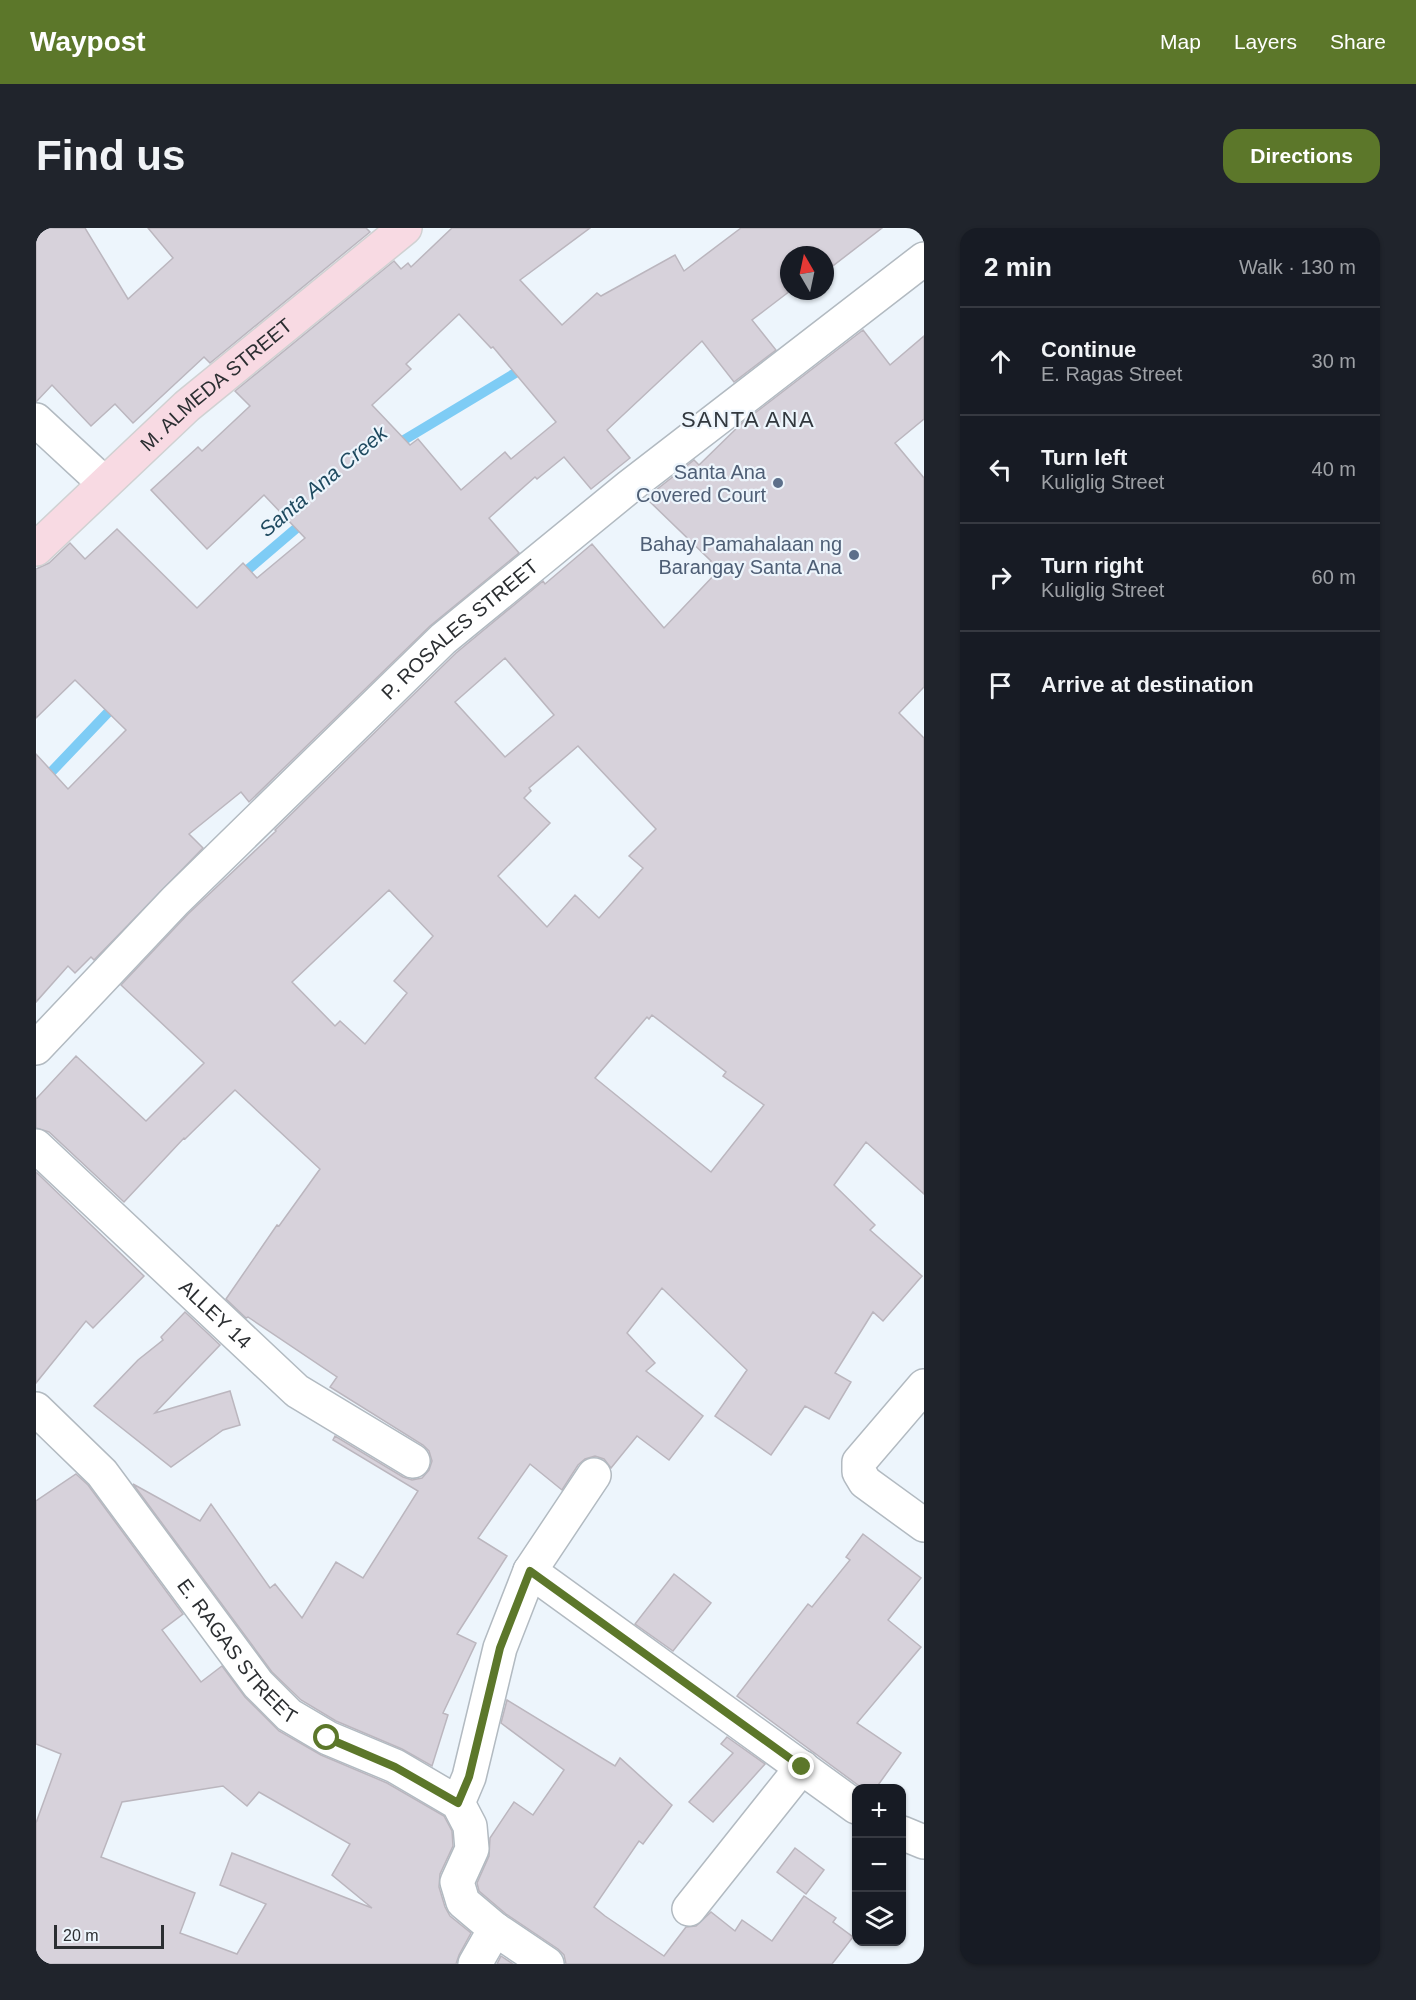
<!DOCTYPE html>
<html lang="en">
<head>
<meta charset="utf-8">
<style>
	:root { --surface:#171b24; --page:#20242c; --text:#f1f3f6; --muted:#9ea1a6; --line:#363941; --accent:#5c772a }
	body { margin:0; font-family:Helvetica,sans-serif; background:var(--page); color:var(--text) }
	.controls { position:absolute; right:18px; bottom:18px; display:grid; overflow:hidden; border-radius:12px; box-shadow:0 2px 4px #0004 }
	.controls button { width:54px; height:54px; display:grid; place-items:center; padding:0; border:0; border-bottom:2px solid var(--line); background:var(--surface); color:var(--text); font:30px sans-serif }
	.compass { position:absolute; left:744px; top:18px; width:54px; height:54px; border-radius:50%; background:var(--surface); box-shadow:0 2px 4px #0004; rotate:351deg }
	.scale { position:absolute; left:18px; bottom:15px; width:110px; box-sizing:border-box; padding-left:6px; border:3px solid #2b2e31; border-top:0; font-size:16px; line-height:21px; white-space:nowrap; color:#2b2e31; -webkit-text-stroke:4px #edf5fc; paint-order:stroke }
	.stop { position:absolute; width:18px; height:18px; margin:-14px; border:4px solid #5c772a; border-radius:50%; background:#fff }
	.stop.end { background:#5c772a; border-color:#fff; box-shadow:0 2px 6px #0008 }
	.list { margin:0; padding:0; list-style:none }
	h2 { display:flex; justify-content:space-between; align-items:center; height:78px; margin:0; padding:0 24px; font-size:26px }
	h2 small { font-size:20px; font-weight:400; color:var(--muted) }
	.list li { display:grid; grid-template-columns:39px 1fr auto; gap:18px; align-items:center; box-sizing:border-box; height:108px; padding:0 24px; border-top:2px solid var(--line) }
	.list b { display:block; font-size:22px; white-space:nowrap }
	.list p { margin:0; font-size:20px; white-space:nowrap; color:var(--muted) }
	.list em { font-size:20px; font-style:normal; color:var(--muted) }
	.icon { flex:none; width:33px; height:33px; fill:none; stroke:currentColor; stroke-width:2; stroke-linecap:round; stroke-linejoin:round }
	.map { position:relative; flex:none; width:888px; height:1736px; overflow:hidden; border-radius:18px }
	header { display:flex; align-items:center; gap:36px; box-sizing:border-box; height:84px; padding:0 30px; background:var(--accent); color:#fff }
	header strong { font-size:28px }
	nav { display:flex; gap:33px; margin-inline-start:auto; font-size:21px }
	.intro { display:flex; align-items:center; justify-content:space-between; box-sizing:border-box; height:144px; padding:0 36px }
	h1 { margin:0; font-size:42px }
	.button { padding:15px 27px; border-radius:18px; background:var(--accent); color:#fff; font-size:21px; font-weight:700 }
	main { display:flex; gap:36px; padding:0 36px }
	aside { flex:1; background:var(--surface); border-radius:18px; box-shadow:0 2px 4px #0004 }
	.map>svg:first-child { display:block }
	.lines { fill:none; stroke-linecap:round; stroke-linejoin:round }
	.stream { stroke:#7eccf5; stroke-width:10 }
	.building { fill:#d7d2db; stroke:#bbb6be; stroke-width:1.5; fill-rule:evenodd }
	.minor-casing { stroke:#b2bac1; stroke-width:36 }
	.major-casing { stroke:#d0d1d2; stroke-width:36 }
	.minor { stroke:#fff; stroke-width:33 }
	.major { stroke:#f8dae3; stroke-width:33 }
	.route { stroke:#5c772a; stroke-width:8 }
	.service-dot { fill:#5c6f8a; stroke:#edf5fc; stroke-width:2 }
	.labels { text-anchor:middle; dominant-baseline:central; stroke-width:4.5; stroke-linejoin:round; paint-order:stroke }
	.street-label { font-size:20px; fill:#2b2e31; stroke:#edf5fc }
	.service-label { font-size:20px; fill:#4e5e75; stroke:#edf5fc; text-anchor:end }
	.water-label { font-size:21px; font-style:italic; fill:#1e495f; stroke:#edf5fc }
	.quarter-label { font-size:22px; letter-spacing:1.5px; fill:#32383e; stroke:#edf5fc }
</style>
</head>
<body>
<header>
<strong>Waypost</strong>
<nav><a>Map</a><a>Layers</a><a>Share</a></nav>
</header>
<div class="intro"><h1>Find us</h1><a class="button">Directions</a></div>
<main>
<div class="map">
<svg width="888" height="1736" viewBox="0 0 888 1736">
	<rect width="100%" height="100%" fill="#edf5fc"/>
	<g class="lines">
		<g class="stream">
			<path d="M358 218 491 138"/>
			<path d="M202 350 270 292"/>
			<path d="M0 560 81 475"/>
		</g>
	</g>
	<g class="building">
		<path d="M0 0H49L92 71 137 30 112 0H330L334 4 174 135 168 129 97 195 79 176 55 198 16 157 0 174Z"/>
		<path d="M416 0H554L484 52 526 97 561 65 565 68 639 27 648 43 705 0H846L789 44V27H753L754 63 716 92 740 122 698 154 666 113 571 202 594 230 555 261 528 229 501 251 499 249 453 290 483 325 394 398 213 574 205 564 153 606 167 620 58 732 55 729 39 745 32 738 0 774V526L32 561 90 502 39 452 0 490V341L13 335 34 315 49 331 81 301 161 380 207 335 221 350 269 310 228 267 171 321 115 262 162 219 166 223 214 178 199 163 358 33 365 41 372 35 375 39ZM423 86 455 120 457 119 520 194 475 231 469 224 425 262 382 211 374 217 336 177 375 141 370 136Z"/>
		<path d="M827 102 854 137 888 108V191L859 215 888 250V459L863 485 888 510V966L830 914 798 957 839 997 834 1002 886 1048 847 1093 837 1084 799 1145 815 1154 793 1191 769 1178 735 1227 679 1188 711 1142 626 1060 591 1105 619 1135 610 1143 667 1188 633 1232 601 1208 575 1240 568 1231 559 1228 549 1231 542 1237 526 1262 494 1236 442 1310 471 1328 421 1406 440 1415 407 1485 412 1487 396 1538 366 1521 300 1493 265 1472 236 1444 97 1256 164 1293 175 1276 234 1360 239 1356 266 1390 300 1334 327 1350 382 1263 297 1212 299 1208 367 1249 376 1252 386 1250 393 1242 396 1233 393 1223 387 1217 294 1159 301 1149 212 1089 210 1090 190 1071 241 997 243 998 284 941 199 862 149 911 148 910 88 974 13 904 0 900V871L40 828 110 893 168 835 85 757 152 686 240 603 239 602 420 425 507 353 509 356 556 316 628 400 681 344 672 335 675 333 610 270 658 232 663 237 706 195ZM469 430 518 487 469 529 419 474ZM542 518 620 601 593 628 607 640 563 690 539 667 511 699 462 648 514 595 488 570 495 563 493 560ZM353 662 397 708 358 753 371 765 329 816 304 793 299 798 256 754ZM616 787 690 844 687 848 728 877 675 944 559 850 611 789 613 791Z"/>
		<path d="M0 944 108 1048 57 1100 50 1093 0 1155Z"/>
		<path d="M149 1084 184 1117 119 1185 194 1163 204 1197 187 1202 135 1239 58 1178 102 1132 127 1112 125 1109Z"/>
		<path d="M40 1246 52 1257 147 1386 126 1402 165 1454 186 1438 209 1469 243 1503 285 1527 351 1555 408 1588 416 1603 417 1618 404 1646 403 1659 409 1679 414 1688 435 1705 423 1727 420 1736H0V1595L25 1526 0 1516V1273ZM187 1558 211 1578 223 1564 314 1616 296 1647 336 1680 196 1625 184 1657 230 1676 201 1726 144 1705 159 1665 65 1629 86 1574Z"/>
		<path d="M827 1306 885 1350 852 1392 885 1419 821 1495 865 1525 840 1560H826L701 1468 772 1376 776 1379 814 1332 810 1329Z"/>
		<path d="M638 1346 675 1375 637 1423 599 1396Z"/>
		<path d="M471 1472 579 1538 584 1530 636 1577 607 1616 603 1613 558 1679 569 1688 628 1728 650 1699 660 1698 675 1684 699 1703 706 1692 736 1713 768 1668 800 1690 797 1694 817 1709 796 1736H530L528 1727 522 1721 470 1686 443 1663 441 1655 453 1628 454 1610 478 1574 497 1587 528 1542 465 1495Z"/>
		<path d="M691 1509 729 1536 677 1594 653 1574 697 1525 685 1516Z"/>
		<path d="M759 1620 788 1642 770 1666 741 1644Z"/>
		<path d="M465 1728 477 1736H461Z"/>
	</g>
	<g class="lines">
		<defs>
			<g id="minor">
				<path d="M0 192 68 255"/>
				<path id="s1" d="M0 820 139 673 407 411 594 258 888 31"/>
				<path id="s2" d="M0 918 261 1163 377 1233"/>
				<path d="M888 1158 823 1234V1244L829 1254 888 1297"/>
				<path id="s3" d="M0 1181 66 1245 222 1456 253 1487 292 1510 359 1538 422 1575 434 1598 436 1621 421 1654 427 1674 459 1701 511 1736"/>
				<path d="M494 1343 820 1579"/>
				<path d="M422 1575 433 1549 464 1420 494 1343 558 1247"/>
				<path d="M866 1605 888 1614"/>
				<path d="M653 1681 766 1539"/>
				<path d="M439 1736 459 1701"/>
			</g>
			<g id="major">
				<path id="s4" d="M0 321 151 178 369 0"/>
			</g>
		</defs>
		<use href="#minor" class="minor-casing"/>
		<use href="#major" class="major-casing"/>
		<use href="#minor" class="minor"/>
		<use href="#major" class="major"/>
	</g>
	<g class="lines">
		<path class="route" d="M291 1510 359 1539 422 1575 433 1549 464 1420 494 1343 766 1539"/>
	</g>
	<g class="service-dot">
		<circle cx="742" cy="255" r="6"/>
		<circle cx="818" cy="327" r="6"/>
	</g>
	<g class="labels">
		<g class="street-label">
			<text stroke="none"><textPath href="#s4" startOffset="244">M. ALMEDA STREET</textPath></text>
			<text stroke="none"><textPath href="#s1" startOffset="596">P. ROSALES STREET</textPath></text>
			<text stroke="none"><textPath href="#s2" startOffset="246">ALLEY 14</textPath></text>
			<text stroke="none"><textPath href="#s3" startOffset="316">E. RAGAS STREET</textPath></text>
		</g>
		<g class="service-label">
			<text x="730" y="244">Santa Ana<tspan x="730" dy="23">Covered Court</tspan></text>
			<text x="806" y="316">Bahay Pamahalaan ng<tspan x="806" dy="23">Barangay Santa Ana</tspan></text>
		</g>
		<g class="water-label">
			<text transform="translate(287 253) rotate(-40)">Santa Ana Creek</text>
		</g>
		<g class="quarter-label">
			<text x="712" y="191">SANTA ANA</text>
		</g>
	</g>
</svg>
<div class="controls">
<button>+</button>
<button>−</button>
<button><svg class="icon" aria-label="layers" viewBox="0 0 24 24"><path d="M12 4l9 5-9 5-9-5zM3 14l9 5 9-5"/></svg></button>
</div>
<svg class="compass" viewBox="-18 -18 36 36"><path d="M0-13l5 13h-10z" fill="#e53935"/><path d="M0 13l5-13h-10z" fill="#9ea1a6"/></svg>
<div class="scale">20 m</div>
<div class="stop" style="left:291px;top:1510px"></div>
<div class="stop end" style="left:766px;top:1539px"></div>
</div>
<aside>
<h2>2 min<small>Walk · 130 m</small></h2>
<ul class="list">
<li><svg class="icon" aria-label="ahead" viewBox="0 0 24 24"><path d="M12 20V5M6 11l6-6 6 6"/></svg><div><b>Continue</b><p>E. Ragas Street</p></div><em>30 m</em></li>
<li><svg class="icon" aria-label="left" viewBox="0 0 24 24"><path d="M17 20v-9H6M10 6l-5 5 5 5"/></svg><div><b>Turn left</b><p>Kuliglig Street</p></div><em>40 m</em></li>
<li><svg class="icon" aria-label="right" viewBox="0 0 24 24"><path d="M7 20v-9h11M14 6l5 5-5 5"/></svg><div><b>Turn right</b><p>Kuliglig Street</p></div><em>60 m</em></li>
<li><svg class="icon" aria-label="arrive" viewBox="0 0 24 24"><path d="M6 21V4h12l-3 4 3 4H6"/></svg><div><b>Arrive at destination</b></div></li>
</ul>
</aside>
</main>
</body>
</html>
